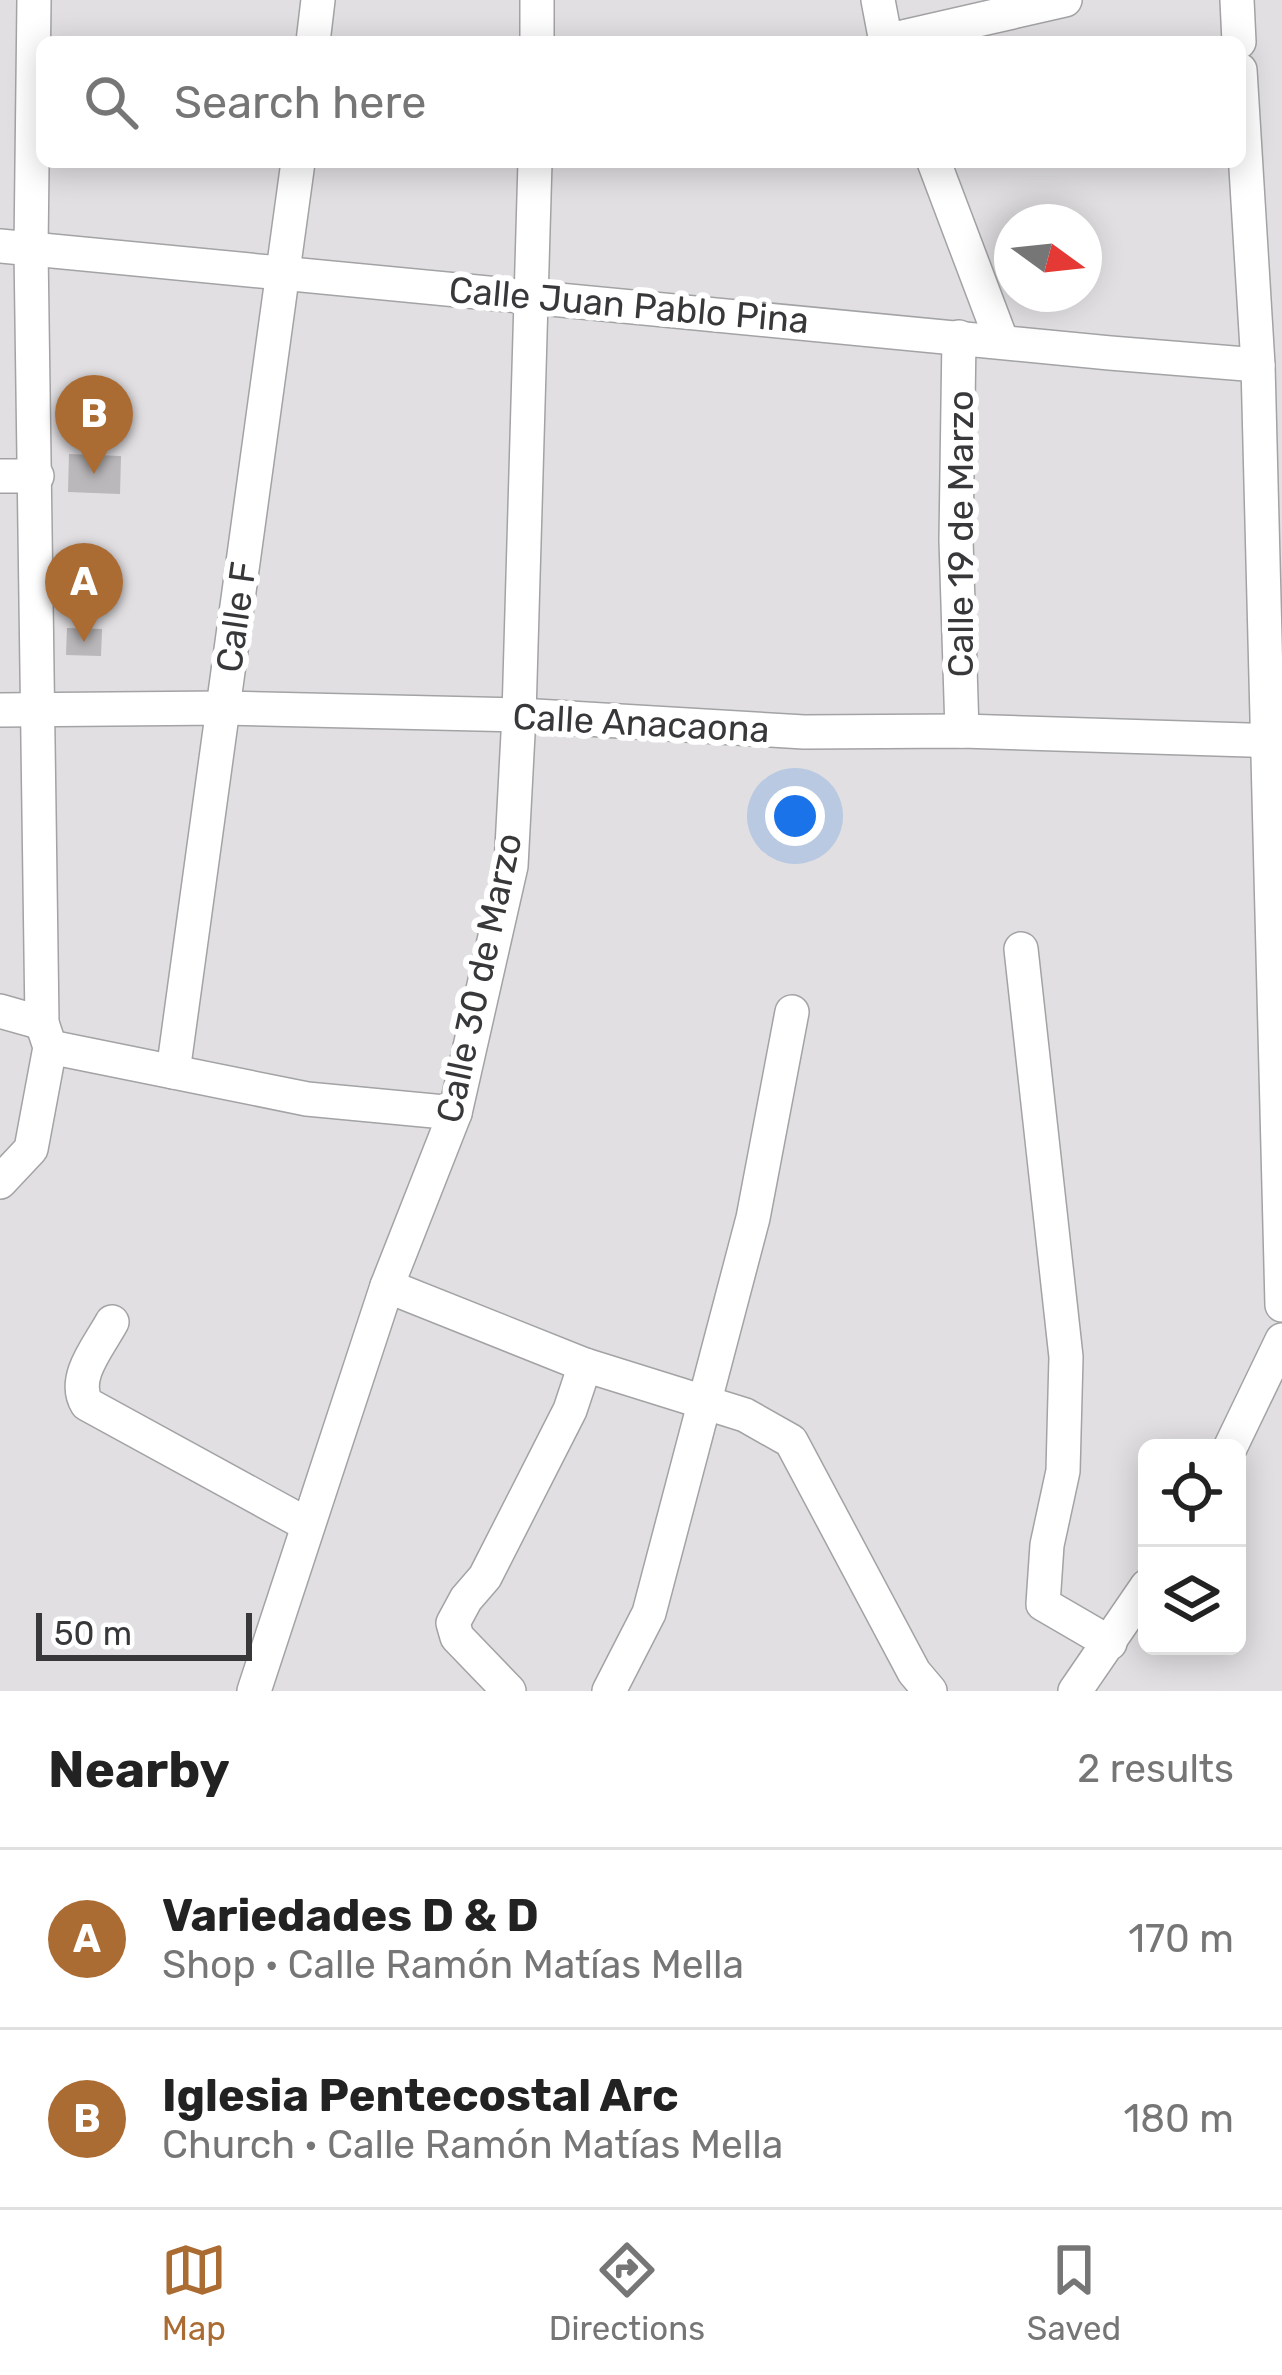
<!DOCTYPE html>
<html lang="en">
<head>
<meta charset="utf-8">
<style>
	:root { --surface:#fff; --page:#f2f2f2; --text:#222; --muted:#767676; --line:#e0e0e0; --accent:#ab6c33 }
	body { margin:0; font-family:Rubik,sans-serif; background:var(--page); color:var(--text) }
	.controls { position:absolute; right:36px; bottom:36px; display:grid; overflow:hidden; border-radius:18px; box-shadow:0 6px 30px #0003 }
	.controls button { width:108px; height:108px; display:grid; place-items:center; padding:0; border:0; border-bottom:3px solid var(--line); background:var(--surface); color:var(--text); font:60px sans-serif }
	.compass { position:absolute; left:994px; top:204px; width:108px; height:108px; border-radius:50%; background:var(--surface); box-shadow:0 6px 30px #0003; rotate:105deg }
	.scale { position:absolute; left:36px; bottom:30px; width:216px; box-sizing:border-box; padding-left:12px; border:6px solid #383739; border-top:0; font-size:33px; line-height:42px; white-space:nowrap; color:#383739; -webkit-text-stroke:9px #fff; paint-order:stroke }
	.you { position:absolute; left:795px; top:816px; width:42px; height:42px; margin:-30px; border:9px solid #fff; border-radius:50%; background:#1a73e8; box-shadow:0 0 0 18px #1a73e833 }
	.badge { display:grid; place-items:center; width:78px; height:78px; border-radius:50%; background:var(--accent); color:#fff; font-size:39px; font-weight:700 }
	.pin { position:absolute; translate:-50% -99px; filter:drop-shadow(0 3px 6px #0008) }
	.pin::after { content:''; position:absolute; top:63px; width:42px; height:36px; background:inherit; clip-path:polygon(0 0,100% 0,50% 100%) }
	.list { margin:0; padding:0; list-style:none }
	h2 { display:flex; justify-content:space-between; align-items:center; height:156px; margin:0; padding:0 48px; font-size:51px }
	h2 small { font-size:39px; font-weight:400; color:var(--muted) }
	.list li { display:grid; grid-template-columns:78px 1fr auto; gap:36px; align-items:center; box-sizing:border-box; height:180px; padding:0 48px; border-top:3px solid var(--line) }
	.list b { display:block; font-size:45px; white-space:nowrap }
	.list p { margin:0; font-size:39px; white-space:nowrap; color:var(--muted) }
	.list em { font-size:39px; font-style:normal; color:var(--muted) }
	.icon { flex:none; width:66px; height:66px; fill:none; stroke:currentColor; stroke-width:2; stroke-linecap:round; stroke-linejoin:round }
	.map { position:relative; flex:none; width:1282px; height:1691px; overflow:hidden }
	.search { position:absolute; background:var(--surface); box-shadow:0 6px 30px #0003; left:36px; right:36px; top:36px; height:132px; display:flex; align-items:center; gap:30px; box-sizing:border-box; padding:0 42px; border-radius:18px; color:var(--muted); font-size:45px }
	.sheet { height:516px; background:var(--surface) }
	nav { display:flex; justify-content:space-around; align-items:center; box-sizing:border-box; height:168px; border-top:3px solid var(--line); background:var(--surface); font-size:33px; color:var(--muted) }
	nav a { display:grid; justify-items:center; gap:6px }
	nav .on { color:var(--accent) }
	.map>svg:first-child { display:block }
	.building { fill:#bab8ba }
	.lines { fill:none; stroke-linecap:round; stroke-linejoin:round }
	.minor-casing { stroke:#a3a2a5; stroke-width:36 }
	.minor { stroke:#fff; stroke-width:33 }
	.labels { text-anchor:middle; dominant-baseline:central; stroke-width:12; stroke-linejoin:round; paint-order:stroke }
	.street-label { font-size:36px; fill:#383739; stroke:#fff }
</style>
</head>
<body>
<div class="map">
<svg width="1282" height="1691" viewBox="0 0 1282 1691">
	<rect width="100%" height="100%" fill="#e1dfe2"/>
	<g class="building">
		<path d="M69 454 121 456 120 494 68 492Z"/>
		<path d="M67 628 102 629 101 656 66 655Z"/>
	</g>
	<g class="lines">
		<defs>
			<g id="minor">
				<path d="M878 0 886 42"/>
				<path d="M1237 0 1239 42"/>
				<path d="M885 41 1065 0"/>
				<path d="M313 42 318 0"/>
				<path d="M537 42V0"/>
				<path d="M1240 70 1258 365 1282 1305"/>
				<path d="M934 162 1002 342"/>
				<path d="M0 246 1110 353 1258 365"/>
				<path d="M959 337 956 540 962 731"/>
				<path d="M0 476H37"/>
				<path d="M0 710 224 708 519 715 804 732 962 731 1282 741"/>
				<path d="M1021 949 1066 1357 1063 1471 1047 1545 1043 1604 1110 1643"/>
				<path d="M0 1011 42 1023"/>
				<path d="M50 1047 307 1099 455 1113"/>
				<path d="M173 1072 298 162"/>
				<path d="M0 1182 31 1149 50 1047 42 1023 31 249 34 0"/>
				<path d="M387 1286 585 1365 745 1415 791 1441 914 1672 930 1691"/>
				<path d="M112 1322C99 1346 71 1378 87 1404L308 1525"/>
				<path d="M1230 1448 1282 1340"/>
				<path d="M254 1691 387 1286 455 1113 511 866 519 715 535 162"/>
				<path d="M509 1691 457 1637 453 1623 466 1599 485 1577 570 1410 585 1365"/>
				<path d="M609 1691 649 1613 753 1218 792 1012"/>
				<path d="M1075 1691 1147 1586"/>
			</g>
		</defs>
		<use href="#minor" class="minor-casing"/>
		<use href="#minor" class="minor"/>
	</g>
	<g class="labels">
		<g class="street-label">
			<text transform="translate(629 305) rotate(5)">Calle Juan Pablo Pina</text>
			<text transform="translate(960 534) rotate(-90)">Calle 19 de Marzo</text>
			<text transform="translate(236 617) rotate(-82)">Calle F</text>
			<text transform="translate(641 723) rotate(3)">Calle Anacaona</text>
			<text transform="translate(479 978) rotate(-78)">Calle 30 de Marzo</text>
		</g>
	</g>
</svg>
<div class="controls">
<button><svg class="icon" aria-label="locate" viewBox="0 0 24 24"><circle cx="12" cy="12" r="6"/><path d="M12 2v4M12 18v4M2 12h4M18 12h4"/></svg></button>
<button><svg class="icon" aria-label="layers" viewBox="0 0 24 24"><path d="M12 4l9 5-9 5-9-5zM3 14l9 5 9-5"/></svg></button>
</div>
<svg class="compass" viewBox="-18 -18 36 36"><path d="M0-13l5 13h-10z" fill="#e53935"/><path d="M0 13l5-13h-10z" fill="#767676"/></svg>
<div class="scale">50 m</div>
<div class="you"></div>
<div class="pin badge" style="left:84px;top:642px">A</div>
<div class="pin badge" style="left:94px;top:474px">B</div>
<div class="search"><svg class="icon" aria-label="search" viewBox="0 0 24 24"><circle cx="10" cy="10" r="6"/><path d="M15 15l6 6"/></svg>Search here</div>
</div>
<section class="sheet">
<h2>Nearby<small>2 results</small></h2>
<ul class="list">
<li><span class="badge">A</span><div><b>Variedades D &amp; D</b><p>Shop · Calle Ramón Matías Mella</p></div><em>170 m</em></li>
<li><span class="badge">B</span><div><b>Iglesia Pentecostal Arc</b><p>Church · Calle Ramón Matías Mella</p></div><em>180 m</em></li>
</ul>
</section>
<nav>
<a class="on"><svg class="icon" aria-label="map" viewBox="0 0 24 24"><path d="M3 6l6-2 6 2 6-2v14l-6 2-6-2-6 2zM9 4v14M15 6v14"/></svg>Map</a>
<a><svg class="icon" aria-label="directions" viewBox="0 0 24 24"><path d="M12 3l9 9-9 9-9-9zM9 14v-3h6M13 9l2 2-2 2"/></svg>Directions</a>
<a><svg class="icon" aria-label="saved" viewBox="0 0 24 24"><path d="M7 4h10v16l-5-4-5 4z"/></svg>Saved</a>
</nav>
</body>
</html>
